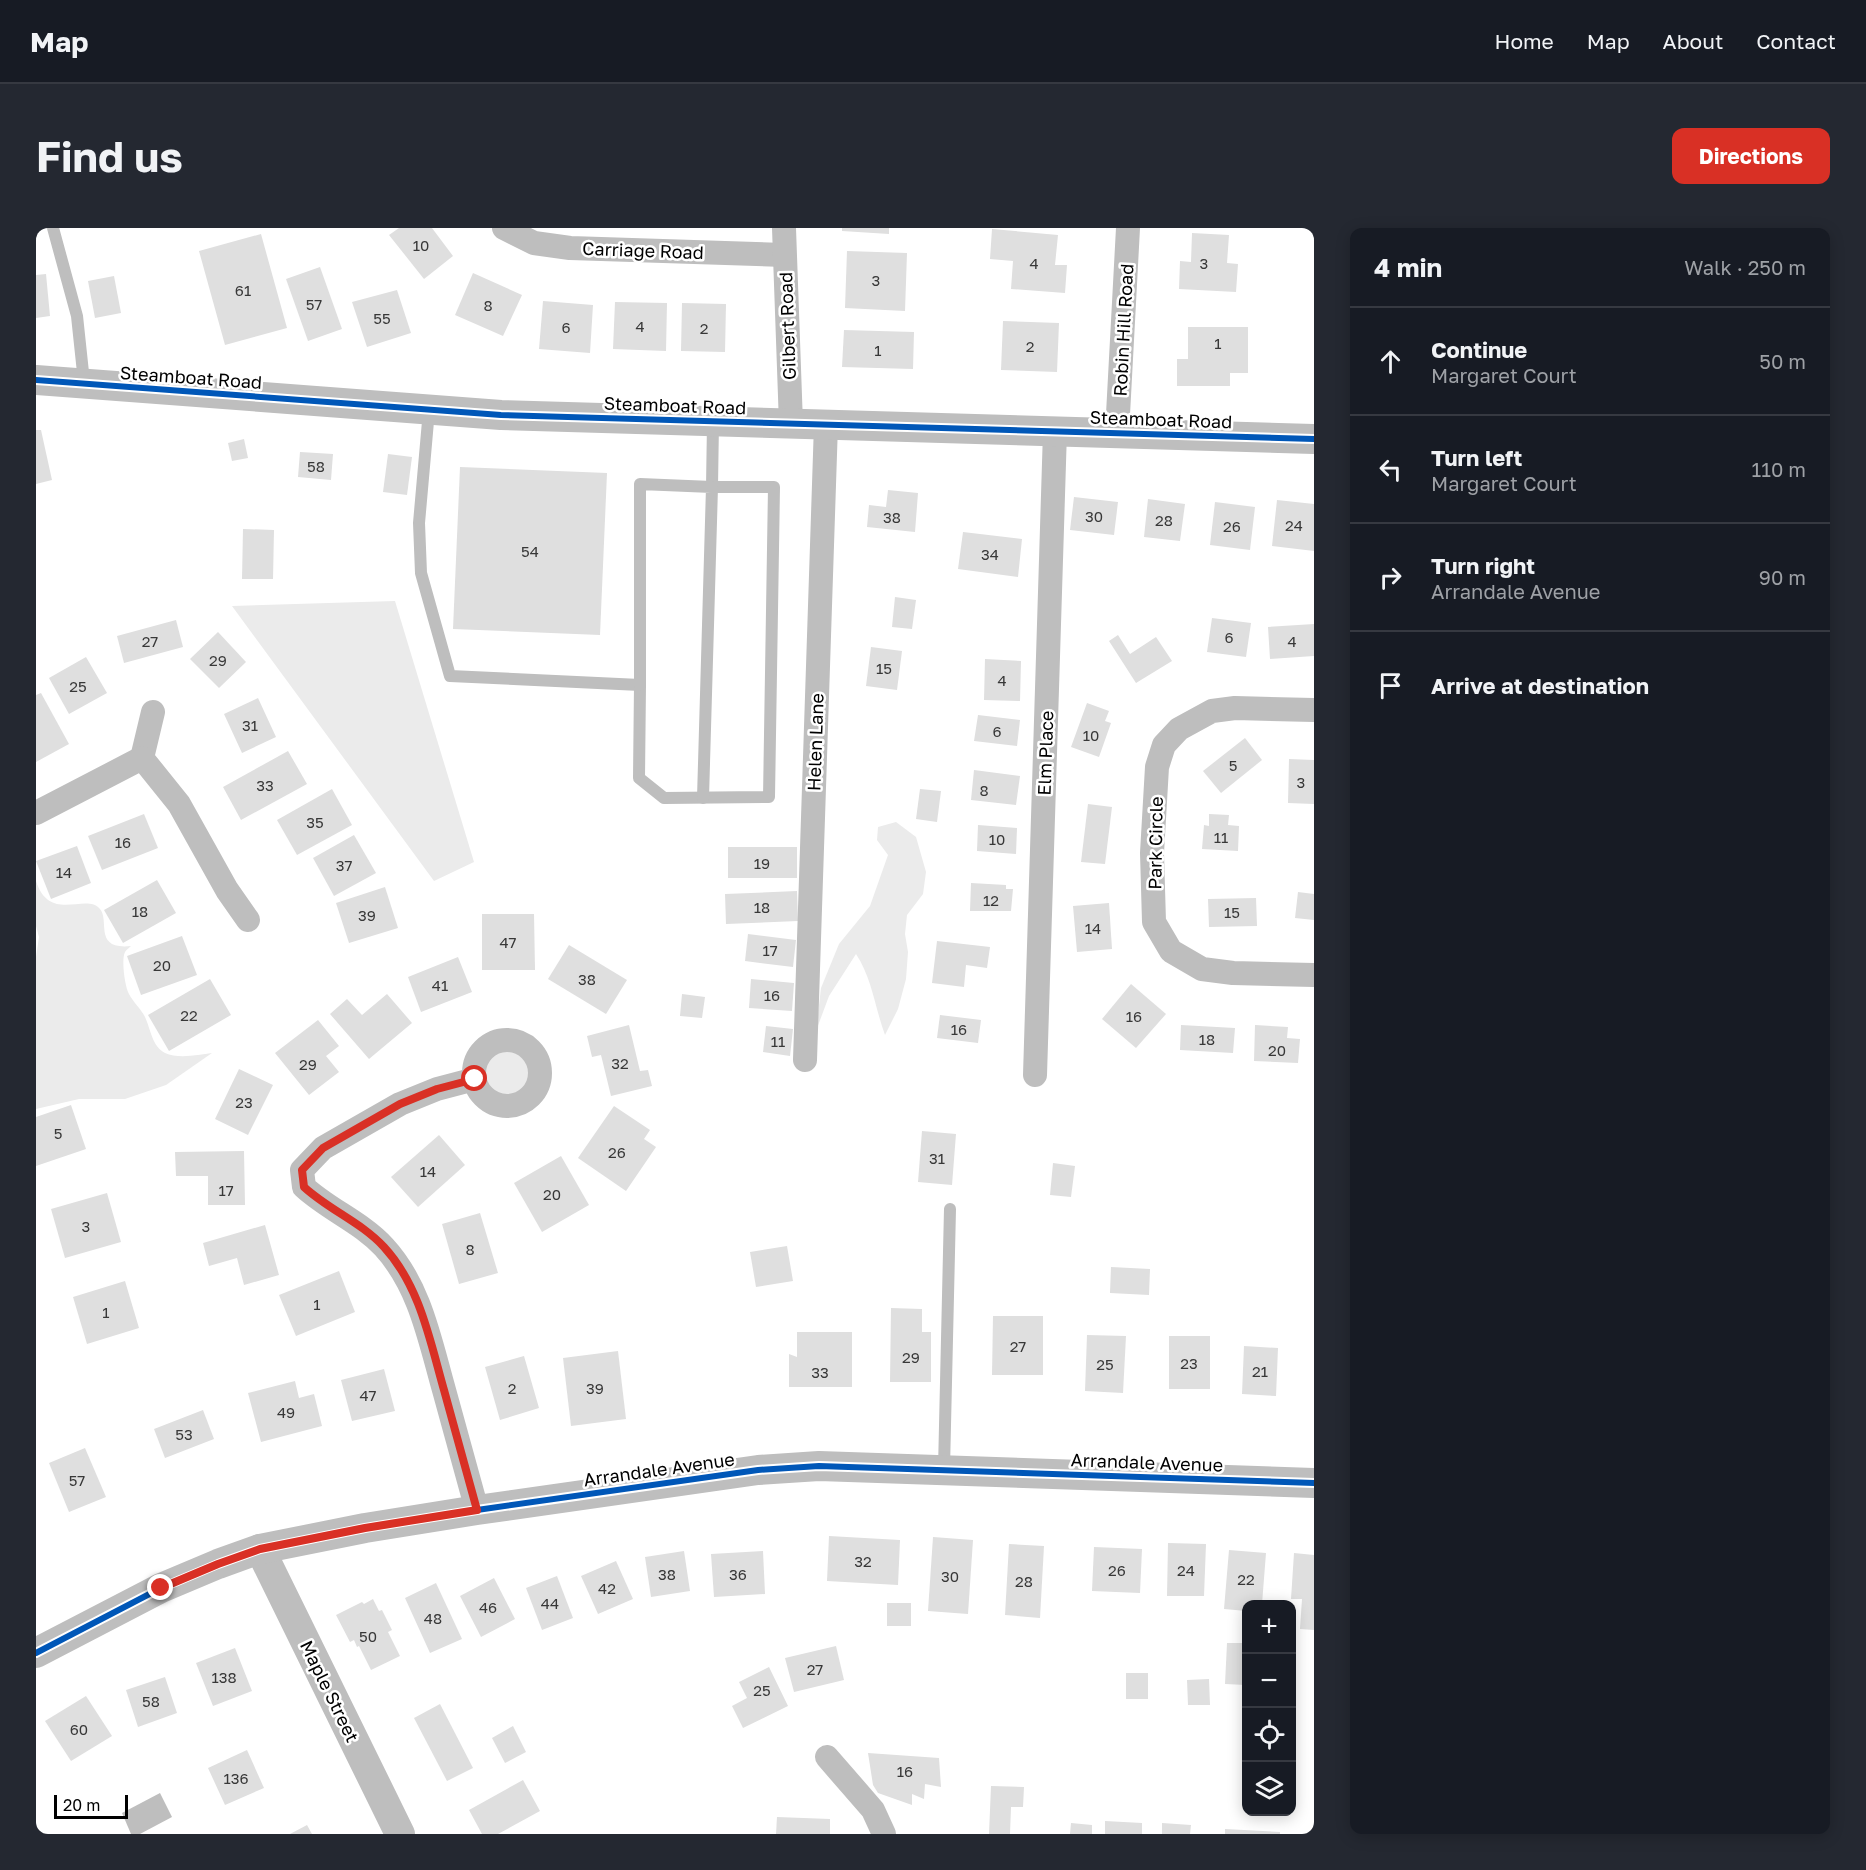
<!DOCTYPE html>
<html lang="en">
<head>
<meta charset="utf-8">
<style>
	:root { --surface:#171b24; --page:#242831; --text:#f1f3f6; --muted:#9ea1a6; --line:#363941; --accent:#d93025 }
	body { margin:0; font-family:"Golos Text",sans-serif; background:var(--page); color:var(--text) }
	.controls { position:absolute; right:18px; bottom:18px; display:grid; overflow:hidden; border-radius:12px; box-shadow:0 3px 15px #0003 }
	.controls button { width:54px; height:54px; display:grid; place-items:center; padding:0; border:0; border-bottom:2px solid var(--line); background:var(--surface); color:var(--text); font:30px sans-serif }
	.scale { position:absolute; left:18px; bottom:15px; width:74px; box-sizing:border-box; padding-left:6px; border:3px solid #000; border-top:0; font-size:16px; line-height:21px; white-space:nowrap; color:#000; -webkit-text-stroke:4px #fff; paint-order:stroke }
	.stop { position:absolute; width:18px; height:18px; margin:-14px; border:4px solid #d93025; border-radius:50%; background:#fff }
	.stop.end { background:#d93025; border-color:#fff; box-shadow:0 2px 6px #0008 }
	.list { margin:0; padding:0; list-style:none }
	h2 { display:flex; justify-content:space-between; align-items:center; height:78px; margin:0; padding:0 24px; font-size:26px }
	h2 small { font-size:20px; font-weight:400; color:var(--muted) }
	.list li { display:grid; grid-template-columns:39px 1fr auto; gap:18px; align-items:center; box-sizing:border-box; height:108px; padding:0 24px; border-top:2px solid var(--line) }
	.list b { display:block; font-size:22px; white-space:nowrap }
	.list p { margin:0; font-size:20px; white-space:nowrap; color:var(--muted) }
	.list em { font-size:20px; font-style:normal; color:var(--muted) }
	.icon { flex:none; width:33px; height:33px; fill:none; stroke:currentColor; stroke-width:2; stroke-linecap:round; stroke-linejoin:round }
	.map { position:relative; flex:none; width:1278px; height:1606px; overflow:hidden; border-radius:12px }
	header { display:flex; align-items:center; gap:36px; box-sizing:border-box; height:84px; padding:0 30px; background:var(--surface); border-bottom:2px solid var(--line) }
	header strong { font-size:28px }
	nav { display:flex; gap:33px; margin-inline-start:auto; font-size:21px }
	.intro { display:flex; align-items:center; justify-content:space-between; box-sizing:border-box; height:144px; padding:0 36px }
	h1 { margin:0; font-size:42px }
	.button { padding:15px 27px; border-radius:12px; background:var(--accent); color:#fff; font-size:21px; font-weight:700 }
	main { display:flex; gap:36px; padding:0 36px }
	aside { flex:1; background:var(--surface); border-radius:12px; box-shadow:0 3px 15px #0003 }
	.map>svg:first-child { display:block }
	.green { fill:#ebebeb }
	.water { fill:#bebebe }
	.building { fill:#dfdfdf }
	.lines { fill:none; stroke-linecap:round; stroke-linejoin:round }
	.service { stroke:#bebebe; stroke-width:12 }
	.minor { stroke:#bebebe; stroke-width:24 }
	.tertiary { stroke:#bebebe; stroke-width:30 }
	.cycleway-casing { stroke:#fff; stroke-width:10 }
	.cycleway { stroke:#0057b8; stroke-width:6 }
	.route { stroke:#d93025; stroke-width:8 }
	.labels { text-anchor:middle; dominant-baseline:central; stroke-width:5; stroke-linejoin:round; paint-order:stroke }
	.number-label { font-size:15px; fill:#383838 }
	.street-label { font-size:18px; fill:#000; stroke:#fff }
</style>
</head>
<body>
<header>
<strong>Map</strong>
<nav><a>Home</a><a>Map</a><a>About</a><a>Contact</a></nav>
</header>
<div class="intro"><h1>Find us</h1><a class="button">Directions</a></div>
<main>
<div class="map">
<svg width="1278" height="1606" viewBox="0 0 1278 1606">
	<rect width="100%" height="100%" fill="#fff"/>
	<g class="green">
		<path d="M359 373 438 634 398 653 196 378Z"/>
		<path d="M860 594 880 609 890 644 887 666 871 687 869 706 872 724 870 751 862 781 849 807C839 780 836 750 820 726L793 768 780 803 785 760 803 716 834 678 852 627 841 612 842 599Z"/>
		<path d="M0 653C14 696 50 664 64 681 74 693 57 722 95 718 93 720 90 722 89 724 85 732 89 759 93 766 97 774 105 781 109 789 115 802 116 818 129 825 142 831 162 827 176 825L130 857 89 871H43L0 881V729L3 709 0 698Z"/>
		<circle cx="471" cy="844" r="26"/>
	</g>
	<path class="water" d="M124 1565 136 1589 104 1606H95L86 1585Z"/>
	<g class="building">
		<path d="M363 0H396L417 28 388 51 353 7Z"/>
		<path d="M806 0H853V6L806 3Z"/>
		<path d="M956 1 1022 7 1019 37H1031L1029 65 975 61 977 33 954 31Z"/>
		<path d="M1156 5 1193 7 1191 35 1202 36 1200 64 1143 61 1144 33 1155 34Z"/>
		<path d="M225 6 251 100 189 117 163 23Z"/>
		<path d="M811 23 871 25 869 83 809 80Z"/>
		<path d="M284 39 306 101 272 113 250 51Z"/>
		<path d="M437 45 486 67 467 108 419 87Z"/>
		<path d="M10 46 14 88 0 90V47Z"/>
		<path d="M78 48 85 85 59 90 52 53Z"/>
		<path d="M361 62 375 105 331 119 316 74Z"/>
		<path d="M507 73 557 77 554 125 503 121Z"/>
		<path d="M579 74 631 75 630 123 577 121Z"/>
		<path d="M646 75 690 76 689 124 645 123Z"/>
		<path d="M967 93 1023 95 1021 144 965 142Z"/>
		<path d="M1152 99H1212V145H1194V158H1141V131H1152Z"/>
		<path d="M808 102 878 104 877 141 806 139Z"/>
		<path d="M0 202H5L16 252 0 256Z"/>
		<path d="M208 211 212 230 196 233 192 215Z"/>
		<path d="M264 224 297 226 295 252 262 249Z"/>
		<path d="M352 226 376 229 371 267 347 264Z"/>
		<path d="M424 239 571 245 564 407 417 401Z"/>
		<path d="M852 262 882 265 879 304 831 299 833 277 850 279Z"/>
		<path d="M1038 269 1082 274 1078 307 1034 302Z"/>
		<path d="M1112 271 1149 276 1144 313 1108 309Z"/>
		<path d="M1241 272 1278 276V323L1236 318Z"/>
		<path d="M1179 274 1219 279 1214 322 1174 317Z"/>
		<path d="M207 301 238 302 237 351H206Z"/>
		<path d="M927 304 986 311 982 349 922 341Z"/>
		<path d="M859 369 880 372 876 401 856 399Z"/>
		<path d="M1176 390 1215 395 1210 429 1171 424Z"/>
		<path d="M140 392 147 419 88 435 81 408Z"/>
		<path d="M1278 396V428L1234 431 1232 399Z"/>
		<path d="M182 404 210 434 183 460 154 431Z"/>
		<path d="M1082 407 1094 426 1120 409 1136 433 1100 455 1073 413Z"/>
		<path d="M835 419 866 423 861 462 830 458Z"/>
		<path d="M50 429 71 465 33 486 13 450Z"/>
		<path d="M949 431 985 433 984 473 948 472Z"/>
		<path d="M5 465 33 516 0 534V467Z"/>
		<path d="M222 470 240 509 206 525 188 486Z"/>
		<path d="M1051 475 1073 483 1069 493 1075 495 1063 529 1035 519Z"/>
		<path d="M942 487 984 492 981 518 938 513Z"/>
		<path d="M1209 510 1226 532 1185 565 1167 543Z"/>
		<path d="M252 523 271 556 205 592 187 559Z"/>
		<path d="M1253 531 1278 532V576L1252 575Z"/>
		<path d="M938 542 984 548 980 577 935 572Z"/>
		<path d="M296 561 316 597 261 627 241 592Z"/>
		<path d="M884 561 905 563 901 594 880 591Z"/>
		<path d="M1052 576 1076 579 1069 636 1045 634Z"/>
		<path d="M108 586 122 620 66 642 52 608Z"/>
		<path d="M1173 586 1193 587 1192 597 1203 598 1202 623 1166 621 1168 597 1173 598Z"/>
		<path d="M942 597 981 600 980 626 941 623Z"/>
		<path d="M318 607 340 645 298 668 277 630Z"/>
		<path d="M41 618 55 655 15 671 0 633Z"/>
		<rect x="692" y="619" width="69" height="31"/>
		<path d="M121 652 140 685 87 715 68 682Z"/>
		<path d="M935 655 970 657V661H977L975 683H934Z"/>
		<path d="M349 659 362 700 313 715 300 675Z"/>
		<path d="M761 663 762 693 690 696 689 666Z"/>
		<path d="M1262 664 1278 666V692L1259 690Z"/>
		<path d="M1220 670 1221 698 1173 699 1172 671Z"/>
		<path d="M1073 675 1076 721 1041 724 1037 678Z"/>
		<path d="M446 686H498L499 742H446Z"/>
		<path d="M712 706 760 712 757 739 709 733Z"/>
		<path d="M146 708 161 747 105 767 91 728Z"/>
		<path d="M901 713 954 719 951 740 930 737 928 759 896 755Z"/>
		<path d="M533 717 591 752 570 786 512 751Z"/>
		<path d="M422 729 436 764 385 784 372 749Z"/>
		<path d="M174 751 195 787 133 823 112 787Z"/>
		<path d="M715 751 758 755 756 783 713 780Z"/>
		<path d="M1095 756 1130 786 1100 820 1066 791Z"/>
		<path d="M351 766 376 795 333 831 294 786 311 771 326 787Z"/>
		<path d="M646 766 669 769 666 790 644 788Z"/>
		<path d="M904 787 945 792 942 815 901 810Z"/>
		<path d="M282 792 303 818 290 828 303 844 273 867 239 825Z"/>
		<path d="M593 797 604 843 612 842 616 858 575 868 565 827 556 829 551 808Z"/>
		<path d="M1145 797 1199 800 1197 825 1144 822Z"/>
		<path d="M1219 797 1252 799 1251 810 1264 811 1262 835 1218 833Z"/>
		<path d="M730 798 757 801 754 828 727 824Z"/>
		<path d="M203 841 237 857 212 907 179 891Z"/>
		<path d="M35 877 50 921 0 938V889Z"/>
		<path d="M578 878 614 902 608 911 620 919 590 963 542 930Z"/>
		<path d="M886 903 920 906 916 957 882 954Z"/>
		<path d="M403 907 429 937 382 979 355 949Z"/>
		<path d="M208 923 209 977H172V948H140L139 924Z"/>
		<path d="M525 928 553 977 506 1004 478 955Z"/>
		<path d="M1017 935 1039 938 1035 969 1014 967Z"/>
		<path d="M71 965 85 1014 29 1030 15 981Z"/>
		<path d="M444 985 462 1045 423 1056 406 996Z"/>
		<path d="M229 997 243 1047 208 1057 201 1030 173 1038 167 1015Z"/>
		<path d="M751 1018 757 1053 720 1059 714 1024Z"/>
		<path d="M1075 1039 1114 1041 1113 1067 1074 1065Z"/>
		<path d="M303 1043 319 1084 260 1108 243 1067Z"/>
		<path d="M89 1053 103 1100 51 1116 37 1069Z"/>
		<path d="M855 1080 886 1081V1104H895V1154H854Z"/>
		<path d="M957 1088H1007V1147H956Z"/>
		<path d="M761 1104H816V1159H753V1126L761 1129Z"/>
		<path d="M1051 1107 1090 1108 1087 1165 1049 1163Z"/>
		<rect x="1133" y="1108" width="41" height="53"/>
		<path d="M1208 1118 1242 1120 1240 1168 1206 1166Z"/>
		<path d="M582 1123 590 1191 535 1198 527 1130Z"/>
		<path d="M488 1128 503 1180 464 1192 449 1139Z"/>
		<path d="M348 1141 359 1183 316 1193 305 1152Z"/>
		<path d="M259 1153 263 1170 278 1166 286 1198 225 1214 212 1165Z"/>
		<path d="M167 1182 178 1211 129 1230 118 1201Z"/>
		<path d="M49 1220 70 1269 33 1284 13 1235Z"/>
		<path d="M793 1308 864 1312 862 1357 791 1353Z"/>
		<path d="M897 1309 937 1312 932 1386 892 1383Z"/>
		<path d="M1132 1315 1170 1316 1168 1368H1131Z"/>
		<path d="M973 1316 1008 1318 1004 1390 969 1387Z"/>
		<path d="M1058 1319 1106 1321 1104 1365 1056 1363Z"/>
		<path d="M1193 1322 1230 1325 1226 1376H1210V1383L1188 1381Z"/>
		<path d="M648 1323 654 1363 615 1369 609 1329Z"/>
		<path d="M727 1323 729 1366 678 1369 675 1326Z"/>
		<path d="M1258 1325 1278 1327V1402L1264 1401 1266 1371H1255Z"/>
		<path d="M580 1333 597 1371 562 1386 545 1348Z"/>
		<path d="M521 1348 537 1390 506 1402 490 1360Z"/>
		<path d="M458 1350 479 1391 445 1409 424 1368Z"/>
		<path d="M400 1355 426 1411 394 1425 369 1370Z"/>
		<path d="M337 1371 343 1383 346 1382 356 1402 352 1404 364 1428 335 1442 323 1418 321 1419 318 1412 314 1414 300 1387 326 1374 328 1376Z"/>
		<rect x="851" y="1375" width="24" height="23"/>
		<path d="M1191 1415H1210V1457L1189 1456Z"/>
		<path d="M800 1418 808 1452 758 1464 749 1430Z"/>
		<path d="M199 1420 216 1463 177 1478 160 1435Z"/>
		<path d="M733 1439 752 1478 707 1500 696 1478 711 1470 703 1454Z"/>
		<rect x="1090" y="1445" width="22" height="26"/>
		<path d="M129 1449 141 1485 102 1499 90 1462Z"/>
		<path d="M1173 1451 1174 1477H1152L1151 1452Z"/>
		<path d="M50 1468 76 1508 35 1533 9 1493Z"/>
		<path d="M404 1476 437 1540 411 1553 378 1490Z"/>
		<path d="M477 1498 490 1524 469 1535 456 1510Z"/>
		<path d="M211 1522 228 1560 189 1577 172 1540Z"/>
		<path d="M832 1525 903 1530 905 1559 889 1556 888 1571 876 1566V1577L842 1565 837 1557Z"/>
		<path d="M487 1552 504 1583 462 1606H446L433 1582Z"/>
		<path d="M955 1558 988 1559 987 1579H975L974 1606H953Z"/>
		<path d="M741 1589 794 1591V1606H740Z"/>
		<path d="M1069 1593 1106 1595V1606H1069Z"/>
		<path d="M1035 1595 1056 1597V1606H1034Z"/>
		<path d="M1126 1595 1155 1597 1154 1606H1126Z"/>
		<path d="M271 1597 276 1606H254Z"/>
		<path d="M1189 1601 1244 1604V1606H1189Z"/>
	</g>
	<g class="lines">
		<g class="service">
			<path d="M17 0 41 88 48 154"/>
			<path d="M393 182 383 295 385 345 414 448 604 457 603 550 628 570 733 569 738 259H676L677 194"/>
			<path d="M604 457V256L676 259 667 570"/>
			<path d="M908 1241 914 981"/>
		</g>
		<g class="minor">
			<path d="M468 0 498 15 534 20 748 27"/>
			<path d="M748 0 755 196"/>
			<path d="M1081 205 1092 0"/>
			<path d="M1278 482 1199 480 1176 483 1143 501 1128 517 1121 539 1116 625 1118 694 1135 723 1166 741 1197 745 1278 747"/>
			<path d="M106 530 117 484"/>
			<path d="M0 585 106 530 143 576 191 662 212 692"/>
			<circle cx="471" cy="845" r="33"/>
			<path d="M769 832 790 196"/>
			<path d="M999 847 1019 203"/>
			<path d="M439 851 401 861 364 876 287 920 266 942 268 959C293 982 325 994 348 1019 384 1058 394 1113 408 1162 419 1202 430 1242 441 1282"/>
			<path d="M791 1529 837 1582 848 1606"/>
		</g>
		<g class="tertiary">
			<path d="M0 152 465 187 1278 211"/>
			<path d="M224 1321 364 1606"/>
			<path d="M0 1425 125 1360 182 1336 224 1321 329 1300 441 1282 722 1242 783 1238 1278 1255"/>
		</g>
		<defs>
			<g id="cycleway">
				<path d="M0 152 465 187 1278 211"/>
				<path d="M0 1425 125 1360 182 1336 224 1321 329 1300 441 1282 722 1242 783 1238 1278 1255"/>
			</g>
		</defs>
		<use href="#cycleway" class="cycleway-casing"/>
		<use href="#cycleway" class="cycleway"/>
	</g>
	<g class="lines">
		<path class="route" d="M125 1360 182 1336 224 1321 329 1300 441 1282C430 1242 419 1202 408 1162 394 1113 384 1058 348 1019 325 994 293 982 268 959L266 942 287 920 364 876 401 861 439 851"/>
	</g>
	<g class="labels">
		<g class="number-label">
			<text x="385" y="17">10</text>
			<text x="998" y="35">4</text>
			<text x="1168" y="35">3</text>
			<text x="840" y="52">3</text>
			<text x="207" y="62">61</text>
			<text x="278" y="76">57</text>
			<text x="452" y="77">8</text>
			<text x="346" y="90">55</text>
			<text x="604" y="98">4</text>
			<text x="530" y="99">6</text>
			<text x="668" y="100">2</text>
			<text x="1182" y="115">1</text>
			<text x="994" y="118">2</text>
			<text x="842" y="122">1</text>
			<text x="280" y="238">58</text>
			<text x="1058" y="288">30</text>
			<text x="856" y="289">38</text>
			<text x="1128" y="292">28</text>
			<text x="1258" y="297">24</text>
			<text x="1196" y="298">26</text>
			<text x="494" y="323">54</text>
			<text x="954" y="326">34</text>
			<text x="1193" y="409">6</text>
			<text x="114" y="413">27</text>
			<text x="1256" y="413">4</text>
			<text x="182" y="432">29</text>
			<text x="848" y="440">15</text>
			<text x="966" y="452">4</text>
			<text x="42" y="458">25</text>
			<text x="214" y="497">31</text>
			<text x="961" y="503">6</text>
			<text x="1055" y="507">10</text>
			<text x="1197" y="537">5</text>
			<text x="1265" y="554">3</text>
			<text x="229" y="557">33</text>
			<text x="948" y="562">8</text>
			<text x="279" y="594">35</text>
			<text x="1185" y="609">11</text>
			<text x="961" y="611">10</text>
			<text x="87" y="614">16</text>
			<text x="726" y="635">19</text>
			<text x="308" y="637">37</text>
			<text x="28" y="644">14</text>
			<text x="955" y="672">12</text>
			<text x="726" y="679">18</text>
			<text x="104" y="683">18</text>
			<text x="1196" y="684">15</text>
			<text x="331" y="687">39</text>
			<text x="1057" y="700">14</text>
			<text x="472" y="714">47</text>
			<text x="734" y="722">17</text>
			<text x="126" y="737">20</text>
			<text x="551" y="751">38</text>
			<text x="404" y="757">41</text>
			<text x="736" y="767">16</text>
			<text x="153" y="787">22</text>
			<text x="1098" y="788">16</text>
			<text x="923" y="801">16</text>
			<text x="1171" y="811">18</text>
			<text x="742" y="813">11</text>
			<text x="1241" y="822">20</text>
			<text x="584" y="835">32</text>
			<text x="272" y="836">29</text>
			<text x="208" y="874">23</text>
			<text x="22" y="905">5</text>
			<text x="581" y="924">26</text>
			<text x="901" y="930">31</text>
			<text x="392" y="943">14</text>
			<text x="190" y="962">17</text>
			<text x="516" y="966">20</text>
			<text x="50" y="998">3</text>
			<text x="434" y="1021">8</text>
			<text x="281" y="1076">1</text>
			<text x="70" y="1084">1</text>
			<text x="982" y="1118">27</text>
			<text x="875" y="1129">29</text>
			<text x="1153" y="1135">23</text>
			<text x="1069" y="1136">25</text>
			<text x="1224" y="1143">21</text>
			<text x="784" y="1144">33</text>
			<text x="476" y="1160">2</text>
			<text x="559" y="1160">39</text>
			<text x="332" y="1167">47</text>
			<text x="250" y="1184">49</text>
			<text x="148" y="1206">53</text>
			<text x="41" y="1252">57</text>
			<text x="827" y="1333">32</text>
			<text x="1081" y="1342">26</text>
			<text x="1150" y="1342">24</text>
			<text x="631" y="1346">38</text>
			<text x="702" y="1346">36</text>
			<text x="914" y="1348">30</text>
			<text x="1210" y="1351">22</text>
			<text x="988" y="1353">28</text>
			<text x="571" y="1360">42</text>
			<text x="514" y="1375">44</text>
			<text x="452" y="1379">46</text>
			<text x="397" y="1390">48</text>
			<text x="332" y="1408">50</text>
			<text x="779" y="1441">27</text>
			<text x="188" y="1449">138</text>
			<text x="726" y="1462">25</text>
			<text x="115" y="1473">58</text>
			<text x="43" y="1501">60</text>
			<text x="869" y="1543">16</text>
			<text x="200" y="1550">136</text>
		</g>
		<g class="street-label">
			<text transform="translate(607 22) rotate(2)">Carriage Road</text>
			<text transform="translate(751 98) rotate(-92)">Gilbert Road</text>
			<text transform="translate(1087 102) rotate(-87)">Robin Hill Road</text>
			<text transform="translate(155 149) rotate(4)">Steamboat Road</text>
			<text transform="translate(639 177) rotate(2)">Steamboat Road</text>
			<text transform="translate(1125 191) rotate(2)">Steamboat Road</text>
			<text transform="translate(779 514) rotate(-88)">Helen Lane</text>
			<text transform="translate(1009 525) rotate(-88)">Elm Place</text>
			<text transform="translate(1119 615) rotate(-89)">Park Circle</text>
			<text transform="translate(1111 1234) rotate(2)">Arrandale Avenue</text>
			<text transform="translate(623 1241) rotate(-8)">Arrandale Avenue</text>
			<text transform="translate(294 1463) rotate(64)">Maple Street</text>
		</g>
	</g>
</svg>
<div class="controls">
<button>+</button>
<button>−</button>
<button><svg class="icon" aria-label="locate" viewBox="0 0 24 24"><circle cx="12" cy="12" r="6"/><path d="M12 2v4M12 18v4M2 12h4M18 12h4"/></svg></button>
<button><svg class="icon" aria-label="layers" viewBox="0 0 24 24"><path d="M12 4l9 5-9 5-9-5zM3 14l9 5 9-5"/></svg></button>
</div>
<div class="scale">20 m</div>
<div class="stop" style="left:439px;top:851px"></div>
<div class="stop end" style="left:125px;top:1360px"></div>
</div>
<aside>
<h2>4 min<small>Walk · 250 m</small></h2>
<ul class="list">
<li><svg class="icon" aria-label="ahead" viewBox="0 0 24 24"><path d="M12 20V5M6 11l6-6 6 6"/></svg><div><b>Continue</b><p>Margaret Court</p></div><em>50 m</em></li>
<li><svg class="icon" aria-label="left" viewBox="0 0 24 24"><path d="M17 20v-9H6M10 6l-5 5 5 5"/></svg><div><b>Turn left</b><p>Margaret Court</p></div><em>110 m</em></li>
<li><svg class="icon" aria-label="right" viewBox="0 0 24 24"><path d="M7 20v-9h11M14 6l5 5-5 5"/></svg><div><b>Turn right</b><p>Arrandale Avenue</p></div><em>90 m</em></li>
<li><svg class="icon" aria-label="arrive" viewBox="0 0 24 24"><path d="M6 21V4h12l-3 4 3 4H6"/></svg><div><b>Arrive at destination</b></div></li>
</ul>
</aside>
</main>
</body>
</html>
